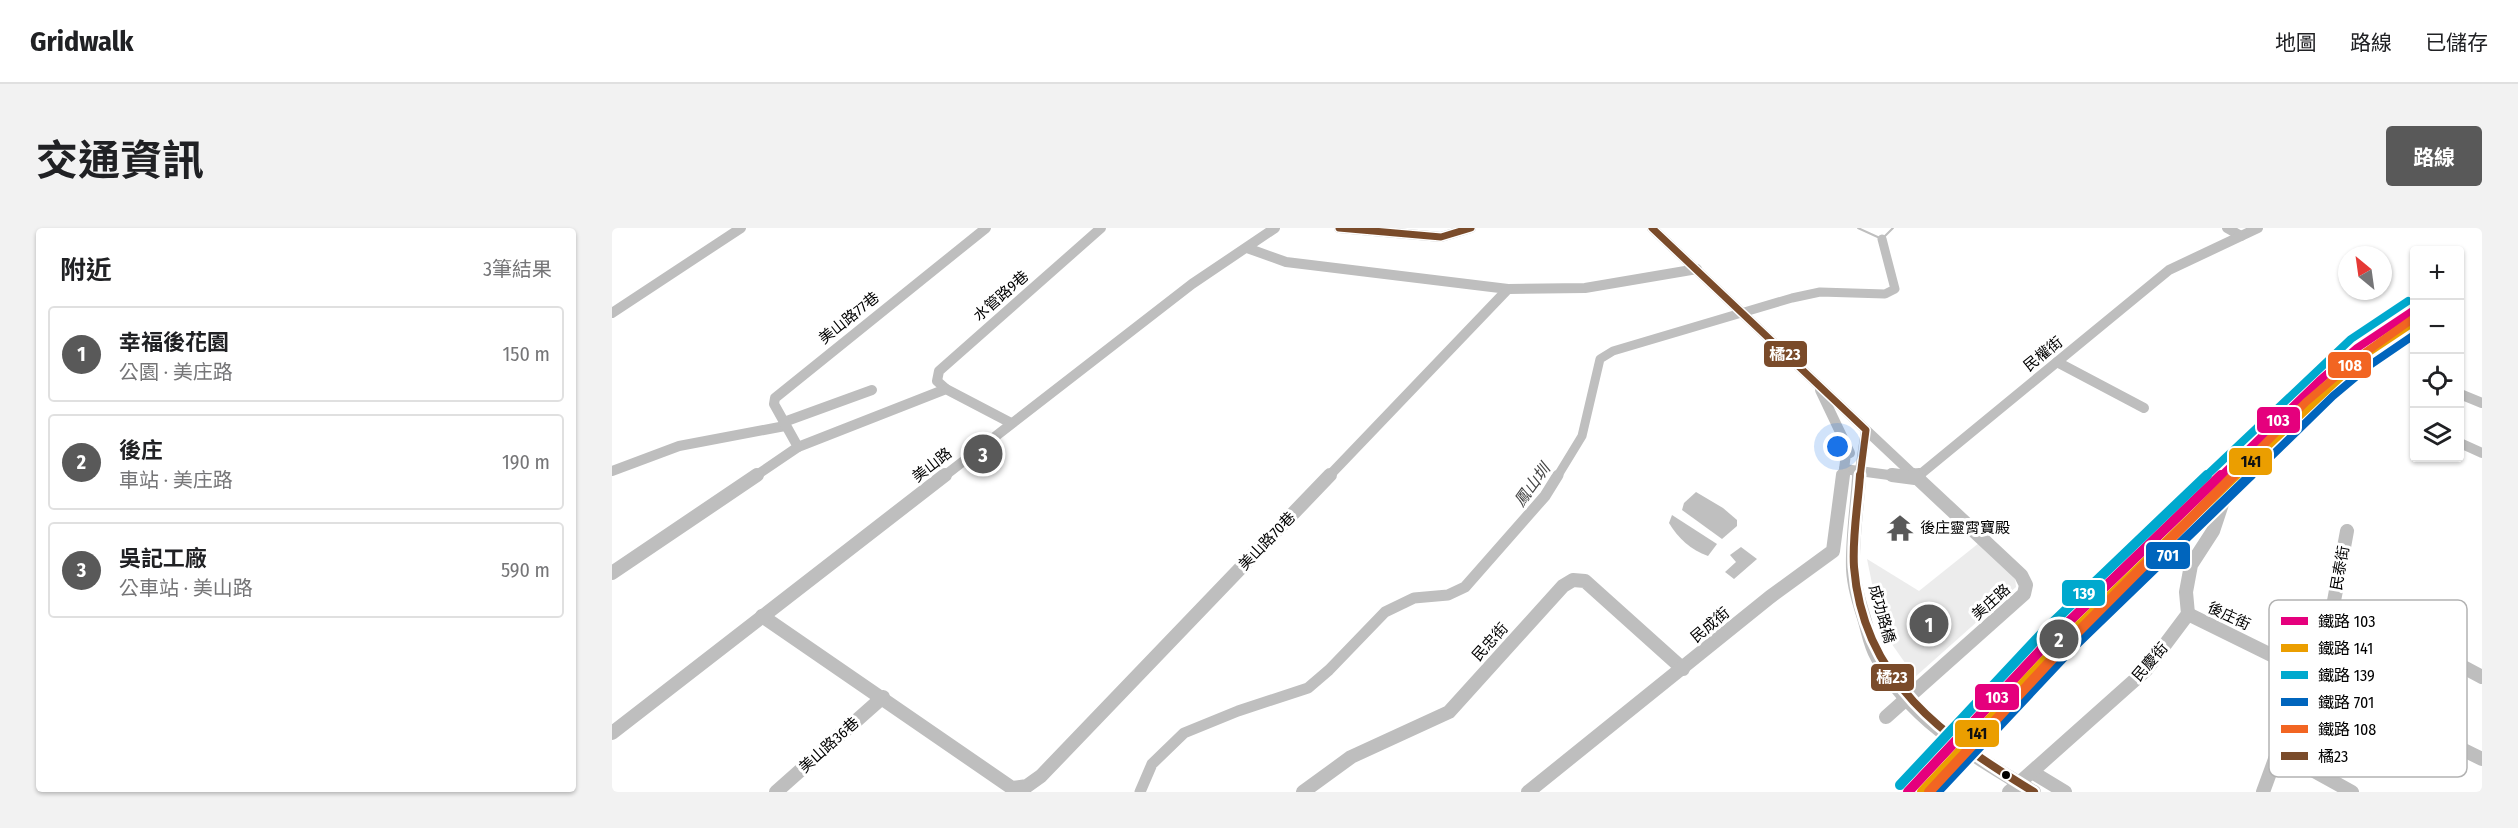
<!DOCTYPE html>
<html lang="zh-TW">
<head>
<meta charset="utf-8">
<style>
	:root { --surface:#fff; --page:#f2f2f2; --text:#202124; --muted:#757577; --line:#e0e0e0; --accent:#595959 }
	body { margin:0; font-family:"Fira Sans Condensed","Noto Sans TC",sans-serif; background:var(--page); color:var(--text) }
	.controls { position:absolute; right:18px; top:18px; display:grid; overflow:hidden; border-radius:6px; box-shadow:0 2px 4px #0004 }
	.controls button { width:54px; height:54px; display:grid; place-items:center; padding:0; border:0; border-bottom:2px solid var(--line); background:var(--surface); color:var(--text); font:30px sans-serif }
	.compass { position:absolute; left:1726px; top:18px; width:54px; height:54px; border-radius:50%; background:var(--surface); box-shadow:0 2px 4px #0004; rotate:331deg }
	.you { position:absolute; left:1226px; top:219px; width:21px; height:21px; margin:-15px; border:4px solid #fff; border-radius:50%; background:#1a73e8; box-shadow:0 0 0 9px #1a73e833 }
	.badge { display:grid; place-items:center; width:39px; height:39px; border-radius:50%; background:var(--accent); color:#fff; font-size:20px; font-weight:700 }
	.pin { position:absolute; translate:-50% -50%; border:3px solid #fff; box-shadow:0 2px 6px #0006 }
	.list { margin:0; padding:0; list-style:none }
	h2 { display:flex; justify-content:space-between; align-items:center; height:78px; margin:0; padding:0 24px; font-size:26px }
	h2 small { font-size:20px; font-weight:400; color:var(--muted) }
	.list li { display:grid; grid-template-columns:39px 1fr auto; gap:18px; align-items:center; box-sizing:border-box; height:96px; margin:0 12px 12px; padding:0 12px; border:2px solid var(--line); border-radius:6px }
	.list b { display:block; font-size:22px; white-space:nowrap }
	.list p { margin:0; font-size:20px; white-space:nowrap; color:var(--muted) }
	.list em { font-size:20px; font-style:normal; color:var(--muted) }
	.icon { flex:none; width:33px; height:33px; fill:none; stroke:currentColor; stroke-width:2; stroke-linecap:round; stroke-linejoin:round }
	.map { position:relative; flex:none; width:1870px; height:564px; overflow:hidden; border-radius:6px }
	header { display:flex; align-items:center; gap:36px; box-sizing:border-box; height:84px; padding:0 30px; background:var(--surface); border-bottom:2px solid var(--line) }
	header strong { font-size:28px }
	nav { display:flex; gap:33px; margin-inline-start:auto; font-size:21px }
	.intro { display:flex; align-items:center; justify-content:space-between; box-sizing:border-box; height:144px; padding:0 36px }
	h1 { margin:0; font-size:42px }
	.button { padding:15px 27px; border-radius:6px; background:var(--accent); color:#fff; font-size:21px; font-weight:700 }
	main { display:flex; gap:36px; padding:0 36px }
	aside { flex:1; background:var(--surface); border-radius:6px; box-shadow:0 2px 4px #0004 }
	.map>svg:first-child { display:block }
	.green { fill:#ececec }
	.water { fill:#bfbfbf }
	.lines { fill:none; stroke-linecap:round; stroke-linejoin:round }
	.stream { stroke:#bfbfbf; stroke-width:2 }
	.canal-far1 { stroke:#bfbfbf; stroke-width:9 }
	.canal { stroke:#bfbfbf; stroke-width:11 }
	.minor-far1 { stroke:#bebebe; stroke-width:10 }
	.minor { stroke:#bebebe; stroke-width:14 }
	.minor-bridge { stroke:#bebebe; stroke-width:14 }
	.bus-1-far1-casing { stroke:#fff; stroke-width:10 }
	.bus-1-casing { stroke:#fff; stroke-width:13 }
	.bus-1-far1 { stroke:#7a4b2a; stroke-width:7 }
	.bus-1 { stroke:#7a4b2a; stroke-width:8 }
	.rail-1-far1-casing { stroke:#fff; stroke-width:11 }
	.rail-1-casing { stroke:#fff; stroke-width:14 }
	.rail-2-far1-casing { stroke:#fff; stroke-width:11 }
	.rail-2-casing { stroke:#fff; stroke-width:14 }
	.rail-3-far1-casing { stroke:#fff; stroke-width:11 }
	.rail-3-casing { stroke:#fff; stroke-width:14 }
	.rail-4-far1-casing { stroke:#fff; stroke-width:11 }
	.rail-4-casing { stroke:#fff; stroke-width:14 }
	.rail-5-far1-casing { stroke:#fff; stroke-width:11 }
	.rail-5-casing { stroke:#fff; stroke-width:14 }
	.rail-1-far1 { stroke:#e5007d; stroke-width:8 }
	.rail-1 { stroke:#e5007d; stroke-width:10 }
	.rail-2-far1 { stroke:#eb9e00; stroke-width:8 }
	.rail-2 { stroke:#eb9e00; stroke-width:10 }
	.rail-3-far1 { stroke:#00a9ce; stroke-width:8 }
	.rail-3 { stroke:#00a9ce; stroke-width:10 }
	.rail-4-far1 { stroke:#0065bd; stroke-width:8 }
	.rail-4 { stroke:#0065bd; stroke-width:10 }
	.rail-5-far1 { stroke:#f26522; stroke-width:8 }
	.rail-5 { stroke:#f26522; stroke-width:10 }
	.bus-dot { fill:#000; stroke:#fff; stroke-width:2 }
	.labels { text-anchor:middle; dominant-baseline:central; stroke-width:6; stroke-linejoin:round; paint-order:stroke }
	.street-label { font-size:15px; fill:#000; stroke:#fff }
	.poi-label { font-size:15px; fill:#000; stroke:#fff; text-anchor:start }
	.water-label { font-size:16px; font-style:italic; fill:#444; stroke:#fff }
	.key { fill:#fff; stroke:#b2b2b2; stroke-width:1.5 }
	.key-label { font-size:16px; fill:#000 }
	.line-badge { stroke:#fff; stroke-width:2 }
	.badge-label { font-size:16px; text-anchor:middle; font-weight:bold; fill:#fff }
	.pale-badge-label { font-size:16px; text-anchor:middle; font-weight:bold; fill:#111 }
</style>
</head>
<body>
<header>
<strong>Gridwalk</strong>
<nav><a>地圖</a><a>路線</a><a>已儲存</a></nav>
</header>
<div class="intro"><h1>交通資訊</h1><a class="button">路線</a></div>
<main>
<aside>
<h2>附近<small>3筆結果</small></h2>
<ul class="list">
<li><span class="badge">1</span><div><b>幸福後花園</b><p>公園 · 美庄路</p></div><em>150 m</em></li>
<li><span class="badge">2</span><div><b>後庄</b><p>車站 · 美庄路</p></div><em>190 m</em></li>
<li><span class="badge">3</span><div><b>吳記工廠</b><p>公車站 · 美山路</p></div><em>590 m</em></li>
</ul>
</aside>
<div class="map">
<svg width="1870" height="564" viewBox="0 0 1870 564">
	<rect width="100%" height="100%" fill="#fff"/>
	<path class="green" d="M1367 315 1403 349 1404 359 1303 449 1277 412 1265 380 1255 331 1307 363Z"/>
	<g class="water">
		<path d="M1084 264 1111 280 1125 292V298L1110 311 1070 282 1072 275Z"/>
		<path d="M1060 287 1105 316 1096 328C1079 322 1066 310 1057 295Z"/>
		<path d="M1129 319 1145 331 1122 351 1113 344 1124 334 1118 327Z"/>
	</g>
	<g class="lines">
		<path class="stream" d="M1246 0 1270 11 1281 0"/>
		<path class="canal-far1" d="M945 249 970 208 988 131 1001 123 1180 70 1208 64 1273 66 1283 61 1270 11"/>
		<path class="canal" d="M528 564 540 536 572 505 626 483 696 460 717 442 773 384 802 370 836 367 853 359 933 268 946 247"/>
		<g class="minor-far1">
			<path d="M727 0 829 9 859 0"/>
			<path d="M1040 0 1254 202 1247 249"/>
			<path d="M1615 0 1629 8"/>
			<path d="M635 20 674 34 896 61 973 60 1085 41"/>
			<path d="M0 85 129 0"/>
			<path d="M1445 134 1532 180"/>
			<path d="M334 161 325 153 327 143 489 0"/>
			<path d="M1208 162 1238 225"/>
			<path d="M1848 166 1870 175"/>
			<path d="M172 194 260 162"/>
			<path d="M1254 202 1304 249"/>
			<path d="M1848 215 1870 225"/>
			<path d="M186 219 334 161 399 195"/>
			<path d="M1232 241 1292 249"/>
			<path d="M0 243 67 218 173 198"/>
			<path d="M142 249 186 219 162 176 163 170 374 0"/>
			<path d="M331 249 580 56 663 0"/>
			<path d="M716 249 896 61"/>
			<path d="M1231 249 1235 218"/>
			<path d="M1305 249 1557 42 1646 0"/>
		</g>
		<g class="minor">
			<path d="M1280 247 1303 250 1307 247"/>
			<path d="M1247 250V247"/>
			<path d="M0 345 145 247"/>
			<path d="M1576 386 1870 531"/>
			<path d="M150 388 400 560 415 558 429 548 718 247"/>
			<path d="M1782 402 1870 449"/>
			<path d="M1696 443 1722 373 1735 303"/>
			<path d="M1274 489 1412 366 1414 357 1409 347 1302 247"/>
			<path d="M0 505 333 247"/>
			<path d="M1420 544 1453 564"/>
			<path d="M164 564 271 469"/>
			<path d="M691 564 739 529 837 484 951 358 961 352 973 353 1071 441"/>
			<path d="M916 564 1158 369 1221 323 1231 247"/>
			<path d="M1397 564 1534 442 1576 386 1574 364 1579 337 1601 303 1614 264"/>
			<path d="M1651 564 1666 523 1740 564"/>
		</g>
		<path class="minor-bridge" d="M1247 250C1245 280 1240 311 1241 341 1242 358 1247 374 1252 390 1256 403 1258 417 1265 429 1297 492 1364 529 1422 564"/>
		<defs>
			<g id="bus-1-far1">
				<path d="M727 0 829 9 859 0"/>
				<path d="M1040 0 1254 202 1248 249"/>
			</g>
			<path id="bus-1" d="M1248 247C1246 277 1240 309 1242 339 1251 453 1332 509 1422 564"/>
		</defs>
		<use href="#bus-1-far1" class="bus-1-far1-casing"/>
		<use href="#bus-1" class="bus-1-casing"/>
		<use href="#bus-1-far1" class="bus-1-far1"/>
		<use href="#bus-1" class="bus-1"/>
		<defs>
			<path id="rail-1-far1" d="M1608 249 1707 153 1745 120 1802 82"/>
			<path id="rail-1" d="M1296 564 1442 408 1609 247"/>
			<path id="rail-2-far1" d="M1623 249 1751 128 1802 94"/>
			<path id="rail-2" d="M1310 564 1449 415 1624 247"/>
			<path id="rail-3-far1" d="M1593 249 1739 111 1796 73"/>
			<path id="rail-3" d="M1288 557 1435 400 1595 247"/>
			<path id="rail-4-far1" d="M1638 249 1721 168 1758 137 1802 107"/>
			<path id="rail-4" d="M1325 564 1457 423 1639 247"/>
			<path id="rail-5-far1" d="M1620 249 1694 174 1747 129 1802 90"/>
			<path id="rail-5" d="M1317 564 1455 415 1622 247"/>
		</defs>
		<use href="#rail-1-far1" class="rail-1-far1-casing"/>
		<use href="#rail-1" class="rail-1-casing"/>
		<use href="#rail-2-far1" class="rail-2-far1-casing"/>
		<use href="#rail-2" class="rail-2-casing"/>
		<use href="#rail-3-far1" class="rail-3-far1-casing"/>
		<use href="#rail-3" class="rail-3-casing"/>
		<use href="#rail-4-far1" class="rail-4-far1-casing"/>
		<use href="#rail-4" class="rail-4-casing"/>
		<use href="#rail-5-far1" class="rail-5-far1-casing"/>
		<use href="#rail-5" class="rail-5-casing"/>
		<use href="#rail-1-far1" class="rail-1-far1"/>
		<use href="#rail-1" class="rail-1"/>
		<use href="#rail-2-far1" class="rail-2-far1"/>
		<use href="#rail-2" class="rail-2"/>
		<use href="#rail-3-far1" class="rail-3-far1"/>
		<use href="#rail-3" class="rail-3"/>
		<use href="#rail-4-far1" class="rail-4-far1"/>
		<use href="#rail-4" class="rail-4"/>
		<use href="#rail-5-far1" class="rail-5-far1"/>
		<use href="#rail-5" class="rail-5"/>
	</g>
	<defs>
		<symbol id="temple-bare" viewBox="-9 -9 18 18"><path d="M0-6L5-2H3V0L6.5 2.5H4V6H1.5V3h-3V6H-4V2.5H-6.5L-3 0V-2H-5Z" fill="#595959" stroke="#fff" stroke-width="2.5" paint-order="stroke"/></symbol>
	</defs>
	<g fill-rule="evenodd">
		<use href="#temple-bare" x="1269" y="281" width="38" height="38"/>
	</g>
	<circle class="bus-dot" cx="1394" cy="547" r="5"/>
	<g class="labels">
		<g class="street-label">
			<text transform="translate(389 68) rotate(-41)">水管路9巷</text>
			<text transform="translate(237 90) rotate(-39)">美山路77巷</text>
			<text transform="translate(1431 126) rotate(-39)">民權街</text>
			<text transform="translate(320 237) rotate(-38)">美山路</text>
			<text transform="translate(655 313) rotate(-46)">美山路70巷</text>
			<text transform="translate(1728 340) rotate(-80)">民泰街</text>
			<text transform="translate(1379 374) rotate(-42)">美庄路</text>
			<text transform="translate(1270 386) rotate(74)">成功路橋</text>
			<text transform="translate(1617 388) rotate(25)">後庄街</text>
			<text transform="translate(1098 397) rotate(-40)">民成街</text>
			<text transform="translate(878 414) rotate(-48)">民忠街</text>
			<text transform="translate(1538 434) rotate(-49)">民慶街</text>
			<text transform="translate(217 517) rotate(-42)">美山路36巷</text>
		</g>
		<g class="poi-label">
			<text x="1308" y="300">後庄靈霄寶殿</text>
		</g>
		<g class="water-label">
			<text transform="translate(920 257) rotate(-54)">鳳山圳</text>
		</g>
	</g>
	<rect x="1657" y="372" width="198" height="177" rx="9" class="key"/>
	<rect x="1669" y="389" width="27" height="8" fill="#e5007d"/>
	<rect x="1669" y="416" width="27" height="8" fill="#eb9e00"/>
	<rect x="1669" y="443" width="27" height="8" fill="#00a9ce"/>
	<rect x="1669" y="470" width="27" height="8" fill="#0065bd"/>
	<rect x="1669" y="497" width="27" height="8" fill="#f26522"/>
	<rect x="1669" y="524" width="27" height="8" fill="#7a4b2a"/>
	<g class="key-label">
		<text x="1706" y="399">鐵路 103</text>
		<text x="1706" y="426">鐵路 141</text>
		<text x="1706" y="453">鐵路 139</text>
		<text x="1706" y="480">鐵路 701</text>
		<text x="1706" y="507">鐵路 108</text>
		<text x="1706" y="534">橘23</text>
	</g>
	<g class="line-badge">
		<rect x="1151" y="112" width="45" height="28" rx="6" fill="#7a4b2a"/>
		<rect x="1715" y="123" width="45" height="28" rx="6" fill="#f26522"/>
		<rect x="1644" y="178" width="45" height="28" rx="6" fill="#e5007d"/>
		<rect x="1616" y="219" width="45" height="29" rx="6" fill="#eb9e00"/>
		<rect x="1533" y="313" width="46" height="29" rx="6" fill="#0065bd"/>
		<rect x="1449" y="351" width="45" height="28" rx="6" fill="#00a9ce"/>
		<rect x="1258" y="435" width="45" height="29" rx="6" fill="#7a4b2a"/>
		<rect x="1362" y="455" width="46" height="28" rx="6" fill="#e5007d"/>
		<rect x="1342" y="491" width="46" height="29" rx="6" fill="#eb9e00"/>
	</g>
	<g class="badge-label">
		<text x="1173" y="132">橘23</text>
		<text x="1738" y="143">108</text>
		<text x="1666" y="198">103</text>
		<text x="1556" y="333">701</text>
		<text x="1472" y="371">139</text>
		<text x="1280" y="455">橘23</text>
		<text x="1385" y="475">103</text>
	</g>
	<g class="pale-badge-label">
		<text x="1639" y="239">141</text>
		<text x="1365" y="511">141</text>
	</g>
</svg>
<div class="controls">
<button>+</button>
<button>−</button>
<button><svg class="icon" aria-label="locate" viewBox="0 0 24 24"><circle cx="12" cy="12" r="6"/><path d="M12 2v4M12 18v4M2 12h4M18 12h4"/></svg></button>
<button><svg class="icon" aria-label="layers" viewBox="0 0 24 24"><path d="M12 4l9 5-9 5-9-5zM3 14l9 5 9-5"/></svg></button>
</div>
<svg class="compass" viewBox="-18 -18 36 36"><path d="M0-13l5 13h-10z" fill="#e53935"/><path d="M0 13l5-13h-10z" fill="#757577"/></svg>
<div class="you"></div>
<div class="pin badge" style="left:1317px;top:396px">1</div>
<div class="pin badge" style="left:1447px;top:411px">2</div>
<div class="pin badge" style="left:371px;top:226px">3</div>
</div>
</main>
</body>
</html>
